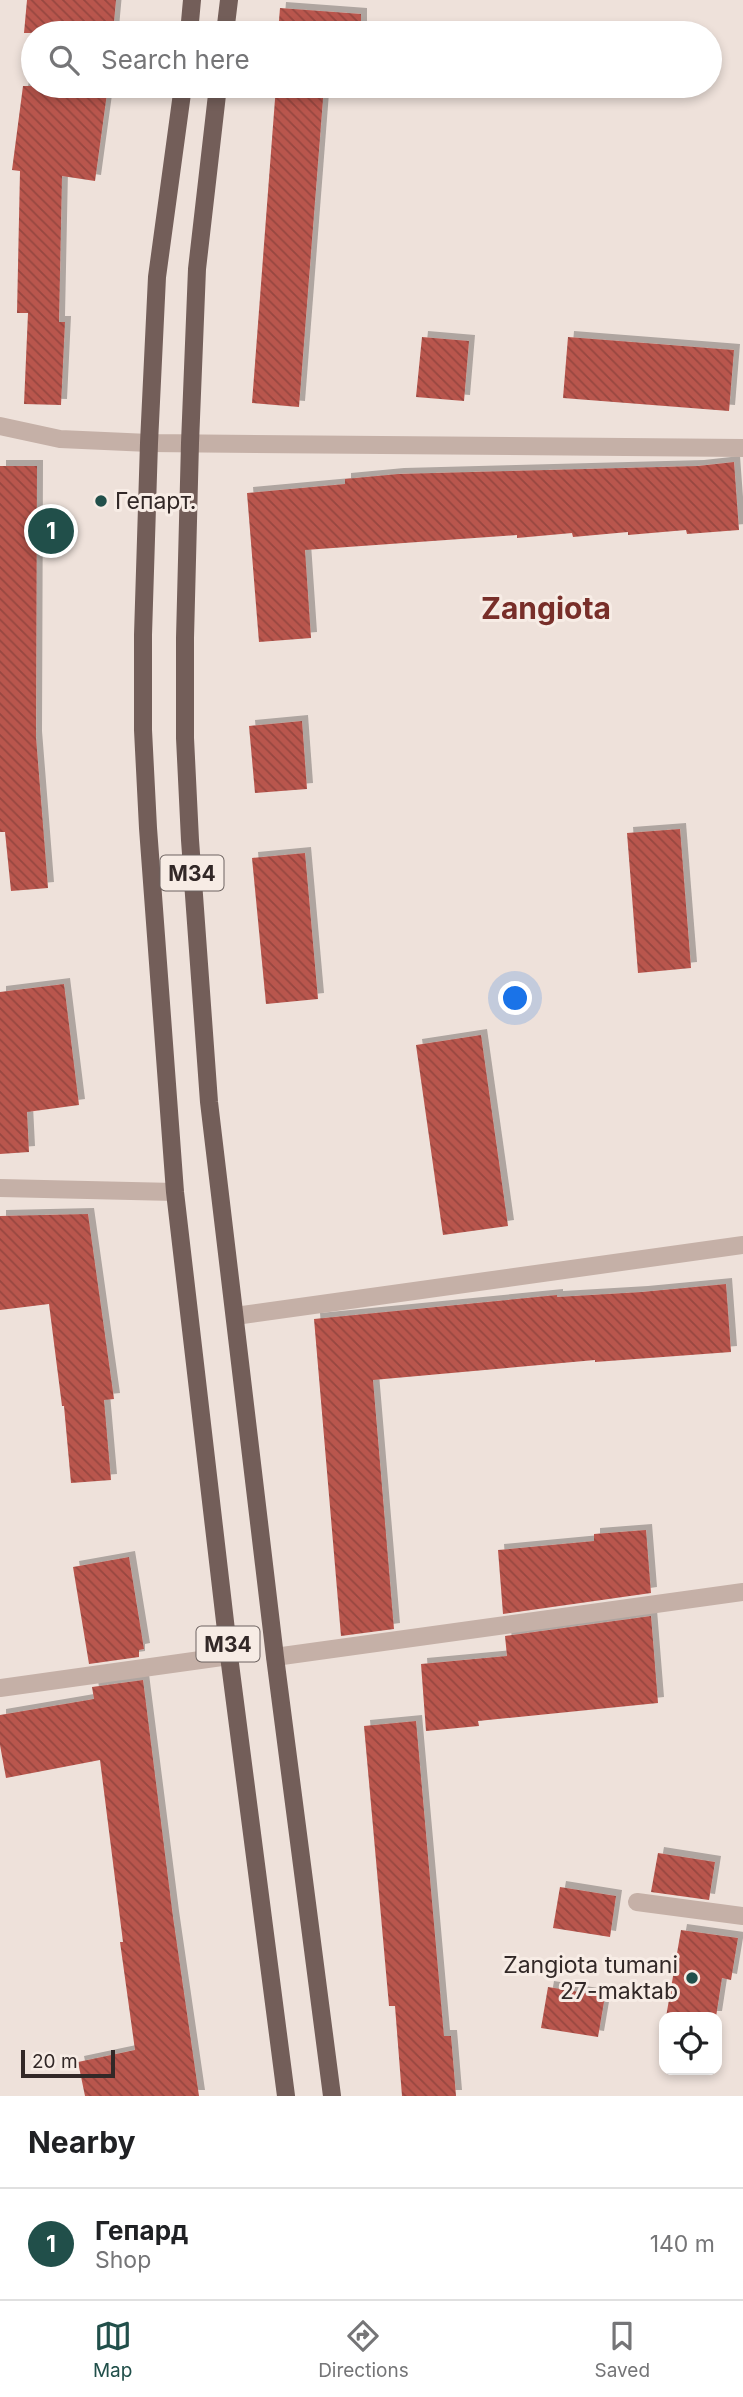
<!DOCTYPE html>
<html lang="en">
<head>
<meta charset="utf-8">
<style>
	:root { --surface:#fff; --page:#f2f2f2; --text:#202124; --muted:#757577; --line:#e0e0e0; --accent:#214f4a }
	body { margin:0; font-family:Inter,sans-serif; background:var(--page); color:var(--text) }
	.controls { position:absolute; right:21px; bottom:21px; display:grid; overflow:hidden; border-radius:14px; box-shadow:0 4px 10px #0003 }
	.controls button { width:63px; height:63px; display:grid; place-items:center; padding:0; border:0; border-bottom:2px solid var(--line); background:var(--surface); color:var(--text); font:35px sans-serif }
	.scale { position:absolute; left:21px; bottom:18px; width:94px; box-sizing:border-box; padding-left:7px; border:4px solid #322827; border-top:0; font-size:19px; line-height:24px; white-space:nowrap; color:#322827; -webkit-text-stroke:5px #f7ece5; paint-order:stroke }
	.you { position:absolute; left:516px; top:999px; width:24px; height:24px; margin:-18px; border:5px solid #fff; border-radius:50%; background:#1a73e8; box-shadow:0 0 0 10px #1a73e833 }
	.badge { display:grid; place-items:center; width:46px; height:46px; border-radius:50%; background:var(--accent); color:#fff; font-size:23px; font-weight:700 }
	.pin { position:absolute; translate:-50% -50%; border:4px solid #fff; box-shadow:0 2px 7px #0006 }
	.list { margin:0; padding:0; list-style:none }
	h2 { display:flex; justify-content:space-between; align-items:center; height:91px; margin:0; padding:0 28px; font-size:30px }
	h2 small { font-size:23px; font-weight:400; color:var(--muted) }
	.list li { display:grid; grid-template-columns:46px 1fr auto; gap:21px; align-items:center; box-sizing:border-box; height:112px; padding:0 28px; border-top:2px solid var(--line) }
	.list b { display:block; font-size:26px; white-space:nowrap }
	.list p { margin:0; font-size:23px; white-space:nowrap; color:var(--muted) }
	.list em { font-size:23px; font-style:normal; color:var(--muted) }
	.icon { flex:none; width:38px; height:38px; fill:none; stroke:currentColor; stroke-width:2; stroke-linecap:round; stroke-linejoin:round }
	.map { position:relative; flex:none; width:743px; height:2096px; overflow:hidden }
	.search { position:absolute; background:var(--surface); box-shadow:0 4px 10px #0003; left:21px; right:21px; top:21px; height:77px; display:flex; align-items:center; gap:18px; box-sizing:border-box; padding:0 24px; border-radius:38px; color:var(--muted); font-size:26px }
	.sheet { height:203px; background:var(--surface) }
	nav { display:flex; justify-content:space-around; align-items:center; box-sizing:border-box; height:98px; border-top:2px solid var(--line); background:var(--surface); font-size:19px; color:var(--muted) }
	nav a { display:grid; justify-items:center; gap:4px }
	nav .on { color:var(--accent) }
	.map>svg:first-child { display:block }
	.building { fill:url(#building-back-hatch); filter:url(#shadow) }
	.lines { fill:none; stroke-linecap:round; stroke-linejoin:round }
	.street { stroke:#c5b0a7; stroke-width:18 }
	.primary { stroke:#735e59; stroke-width:18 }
	.poi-dot { fill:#214f4a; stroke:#f7ece5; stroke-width:2.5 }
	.labels { text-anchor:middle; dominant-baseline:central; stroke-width:6; stroke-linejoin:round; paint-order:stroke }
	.shield { fill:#f7ece5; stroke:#6d6360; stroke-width:2 }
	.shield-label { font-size:21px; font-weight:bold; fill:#322827 }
	.poi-label { font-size:23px; fill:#322827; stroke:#f7ece5; text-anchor:start }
	.district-label { font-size:30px; font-weight:bold; fill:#782e29; stroke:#f7ece5 }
</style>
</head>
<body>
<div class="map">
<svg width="743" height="2096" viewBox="0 0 743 2096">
	<defs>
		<pattern id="building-back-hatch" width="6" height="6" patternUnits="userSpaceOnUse" patternTransform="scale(1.75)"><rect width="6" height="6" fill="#b9564d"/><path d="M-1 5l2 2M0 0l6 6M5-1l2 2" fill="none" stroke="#974740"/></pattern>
		<filter id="shadow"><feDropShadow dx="6" dy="-6" stdDeviation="0" flood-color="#0004"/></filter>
	</defs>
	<rect width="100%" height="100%" fill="#eee1da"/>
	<g class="building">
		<path d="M27 0H116L113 33H24Z"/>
		<path d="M280 8 361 14V33H278Z"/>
		<path d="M23 86H108L95 181 62 176 59 322H65L61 405 24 404 28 313H17L20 171 12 170Z"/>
		<path d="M276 86H324L299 407 252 403Z"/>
		<path d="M422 337 469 341 464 401 416 397Z"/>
		<path d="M568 337 734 350 729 411 563 398Z"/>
		<path d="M734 462 739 530 687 534 686 530 628 535V532L573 537 572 533 517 538V535L305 550 311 638 259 642 247 493 345 484V479L398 474 698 466Z"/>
		<path d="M0 466H37L36 737 48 888 11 891 5 832H0Z"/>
		<path d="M302 721 307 789 255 793 249 726Z"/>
		<path d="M680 829 691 968 638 973 627 833Z"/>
		<path d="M305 853 318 999 266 1004 252 858Z"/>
		<path d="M64 984 79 1105 27 1112 29 1152 0 1154V992Z"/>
		<path d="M481 1035 508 1226 443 1235 416 1045Z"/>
		<path d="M88 1214 114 1399 104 1400 111 1480 71 1483 64 1406H62L49 1304 0 1310V1216Z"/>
		<path d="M726 1284 731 1352 595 1362V1360L373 1380 394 1629 341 1636 314 1319 557 1295V1297L642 1292Z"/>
		<path d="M646 1530 651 1593 503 1614 498 1550 594 1541V1534Z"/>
		<path d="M129 1557 144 1649 139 1650V1657L89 1664 73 1567Z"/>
		<path d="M651 1616 658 1703 478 1721 479 1726 426 1731 421 1664 507 1656 505 1636Z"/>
		<path d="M143 1680 173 1917 199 2096H85L78 2062 135 2050 120 1942H123L100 1760 6 1778 0 1745V1715L94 1699 92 1687Z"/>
		<path d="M416 1721 444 2036H451L456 2096H402L395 2006H389L364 1726Z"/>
		<path d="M658 1853 715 1862 709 1900 651 1892Z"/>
		<path d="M560 1887 616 1896 610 1937 553 1928Z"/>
		<path d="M681 1930 738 1938 731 1980 722 1978 716 2017H666Z"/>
		<path d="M548 1987 605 1996 598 2037 541 2028Z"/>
	</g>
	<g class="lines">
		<g class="street">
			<path d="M0 426 60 439 149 443 743 448"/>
			<path d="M0 1188 175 1192"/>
			<path d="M235 1316 743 1245"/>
			<path d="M275 1657 743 1592"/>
			<path d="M0 1688 229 1656"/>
			<path d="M637 1902 743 1916"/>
		</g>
		<g class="primary">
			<path d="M189 33 192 0"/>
			<path d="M225 33 229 0"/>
			<path d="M183 86 157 277 149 443 143 635V730L148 828 175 1192 229 1656 286 2096"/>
			<path d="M218 86 197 269 190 443 185 638V738L190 840 209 1102 275 1657 332 2096"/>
		</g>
	</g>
	<g class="poi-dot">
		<circle cx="101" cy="501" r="7"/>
		<circle cx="692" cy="1978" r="7"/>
	</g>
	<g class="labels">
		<g class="shield">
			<rect x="160.5" y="855.5" width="63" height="35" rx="5"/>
			<rect x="196.5" y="1626.5" width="63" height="35" rx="5"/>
		</g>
		<g class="shield-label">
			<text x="192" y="873">M34</text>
			<text x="228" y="1644">M34</text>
		</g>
		<g class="poi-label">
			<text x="115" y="501">Гепарт.</text>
			<text x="678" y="1965" text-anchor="end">Zangiota tumani<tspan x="678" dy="26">27-maktab</tspan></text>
		</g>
		<g class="district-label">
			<text x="546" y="608">Zangiota</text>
		</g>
	</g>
</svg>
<div class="controls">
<button><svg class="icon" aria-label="locate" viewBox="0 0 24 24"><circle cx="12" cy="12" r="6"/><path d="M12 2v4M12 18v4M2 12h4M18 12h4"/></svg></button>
</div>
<div class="scale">20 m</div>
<div class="you"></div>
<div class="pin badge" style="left:51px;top:531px">1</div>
<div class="search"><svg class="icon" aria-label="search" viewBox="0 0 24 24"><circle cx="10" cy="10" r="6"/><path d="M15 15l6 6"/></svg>Search here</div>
</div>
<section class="sheet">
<h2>Nearby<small></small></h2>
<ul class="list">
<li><span class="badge">1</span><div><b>Гепард</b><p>Shop</p></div><em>140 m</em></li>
</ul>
</section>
<nav>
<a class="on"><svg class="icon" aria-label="map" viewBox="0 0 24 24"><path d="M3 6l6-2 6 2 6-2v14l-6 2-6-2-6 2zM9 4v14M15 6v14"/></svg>Map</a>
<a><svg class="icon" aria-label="directions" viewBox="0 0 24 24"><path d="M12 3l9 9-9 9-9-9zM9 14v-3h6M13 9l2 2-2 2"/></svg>Directions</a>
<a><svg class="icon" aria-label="saved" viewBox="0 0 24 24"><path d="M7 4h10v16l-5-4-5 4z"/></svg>Saved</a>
</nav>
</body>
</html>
